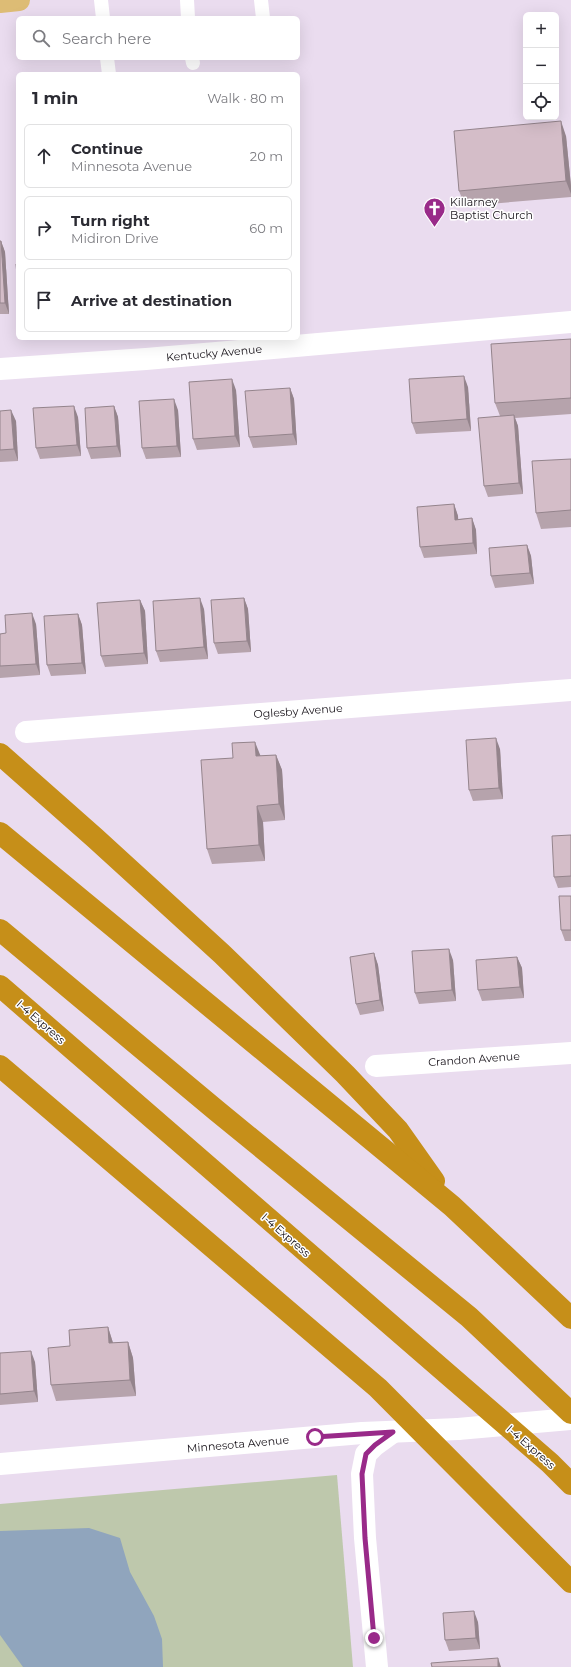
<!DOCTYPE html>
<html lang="en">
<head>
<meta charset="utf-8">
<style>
	:root { --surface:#fff; --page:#f7f7f7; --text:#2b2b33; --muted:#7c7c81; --line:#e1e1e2 }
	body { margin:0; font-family:Montserrat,sans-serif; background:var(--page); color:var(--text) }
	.controls { position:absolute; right:12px; top:12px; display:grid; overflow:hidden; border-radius:6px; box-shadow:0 4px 16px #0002 }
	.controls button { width:36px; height:36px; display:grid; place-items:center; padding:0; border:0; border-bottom:1px solid var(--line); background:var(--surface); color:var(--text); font:20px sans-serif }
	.stop { position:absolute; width:12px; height:12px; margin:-9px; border:3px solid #992a89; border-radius:50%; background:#fff }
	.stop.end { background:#992a89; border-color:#fff; box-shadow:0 1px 4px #0008 }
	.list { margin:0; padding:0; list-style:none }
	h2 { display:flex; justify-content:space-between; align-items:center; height:52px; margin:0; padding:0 16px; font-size:17px }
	h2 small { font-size:13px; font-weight:400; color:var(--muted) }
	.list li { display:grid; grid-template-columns:26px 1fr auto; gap:12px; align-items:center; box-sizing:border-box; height:64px; margin:0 8px 8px; padding:0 8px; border:1px solid var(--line); border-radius:6px }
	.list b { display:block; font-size:15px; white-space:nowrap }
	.list p { margin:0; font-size:13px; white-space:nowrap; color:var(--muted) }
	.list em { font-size:13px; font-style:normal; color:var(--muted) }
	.icon { flex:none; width:22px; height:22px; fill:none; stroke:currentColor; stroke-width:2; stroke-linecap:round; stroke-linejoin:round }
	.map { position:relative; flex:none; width:571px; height:1667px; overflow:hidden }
	.search { position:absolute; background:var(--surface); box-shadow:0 4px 16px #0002; left:16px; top:16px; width:284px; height:44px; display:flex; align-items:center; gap:10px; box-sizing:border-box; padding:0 14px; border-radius:6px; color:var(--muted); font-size:15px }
	.panel { position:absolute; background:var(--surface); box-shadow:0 4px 16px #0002; left:16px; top:72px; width:284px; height:268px; border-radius:6px }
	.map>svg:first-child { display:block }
	.green { fill:#bec8ac }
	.water { fill:#90a5bd }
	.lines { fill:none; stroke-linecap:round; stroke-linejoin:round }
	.lane { stroke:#fff; stroke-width:14 }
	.street { stroke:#fff; stroke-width:22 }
	.secondary { stroke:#fff; stroke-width:22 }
	.primary { stroke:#ddbc75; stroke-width:22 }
	.highway { stroke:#c68f19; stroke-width:22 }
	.wall { fill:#b6a3ac }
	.shaded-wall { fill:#94848c }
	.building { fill:#d4bdc8; stroke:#94848c }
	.route { stroke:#992a89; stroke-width:5 }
	.labels { text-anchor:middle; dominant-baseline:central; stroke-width:3; stroke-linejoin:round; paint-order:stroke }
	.poi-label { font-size:11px; fill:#161118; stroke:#fff; text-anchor:start }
	.street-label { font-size:11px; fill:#161118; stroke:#fff }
</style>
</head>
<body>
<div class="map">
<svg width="571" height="1667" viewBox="0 0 571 1667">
	<rect width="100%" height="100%" fill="#eadcef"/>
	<path class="green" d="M337 1475 353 1667H0V1504Z"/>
	<path class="water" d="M89 1528 120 1538 130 1572 154 1616 162 1639 163 1667H23L0 1635V1531Z"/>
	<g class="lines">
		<g class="lane">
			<path d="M101 0 103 18"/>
			<path d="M187 0 188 18"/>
			<path d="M261 0 263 18"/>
			<path d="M107 58 109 74"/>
			<path d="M192 58 193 63"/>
		</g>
		<g class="street">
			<path d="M0 369 146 359 571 322"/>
			<path d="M26 732 571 690"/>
			<path d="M376 1066 571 1053"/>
			<path d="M0 1464 362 1433 458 1429"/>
			<path d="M377 1667 365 1538 362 1474 366 1454 375 1445 393 1432"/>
		</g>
		<path class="secondary" d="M458 1429 571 1419"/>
		<path class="primary" d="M0 2 19 0"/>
		<g class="highway">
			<path d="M0 754 95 838 222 954 345 1074 398 1130 434 1181"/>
			<path d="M0 833 452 1206 571 1318"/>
			<path d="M0 930 217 1111 469 1317 571 1413"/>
			<path d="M0 986 550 1463 571 1484"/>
			<path d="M0 1066 378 1388 571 1582"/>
		</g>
	</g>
	<g class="wall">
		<path d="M566 136 571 186V197L465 206 459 191Z"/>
		<path d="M0 241H1L5 252 9 314H0Z"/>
		<path d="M571 339V414L515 418 518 426 523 494 488 497 484 486 500 416 495 403Z"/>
		<path d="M468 387 471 431 416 434 412 423Z"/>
		<path d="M290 388 294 399 297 445 253 448 249 437Z"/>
		<path d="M236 390 240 447 197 450 193 439Z"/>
		<path d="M114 406 118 417 121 457 91 459 87 448Z"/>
		<path d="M178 410 181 457 146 459 142 448Z"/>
		<path d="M0 411 16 421 18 461 0 462Z"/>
		<path d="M78 417 81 456 40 459 36 448Z"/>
		<path d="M571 459V527L541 529 536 513Z"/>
		<path d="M454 504 458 516V519L472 518 476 530 477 554 424 558 420 547Z"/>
		<path d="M527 545 531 556 534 584 495 588 491 576Z"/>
		<path d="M244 598 248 609 251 652 218 654 214 643Z"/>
		<path d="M140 600 145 611 148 664 105 667 101 656Z"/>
		<path d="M204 609 208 659 160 662 156 651Z"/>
		<path d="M78 614 82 625 86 674 51 676 47 665Z"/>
		<path d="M36 624 40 675 0 678V634L6 633Z"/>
		<path d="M500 749 503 799 473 801 469 790Z"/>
		<path d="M276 755 282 770 285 820 263 822 265 861 212 864 207 849 233 758Z"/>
		<path d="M571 835V887L558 888 554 877Z"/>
		<path d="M571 896V941H565L561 930Z"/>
		<path d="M374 953 378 965 384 1011 360 1015 356 1004Z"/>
		<path d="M517 957 522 968 524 998 482 1001 478 990Z"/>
		<path d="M453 960 456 1001 419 1004 415 993Z"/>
		<path d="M108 1327 113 1343 128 1342 133 1358 136 1396 56 1401 51 1385 70 1346Z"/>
		<path d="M0 1353 35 1362 38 1402 0 1405Z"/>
		<path d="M478 1622 480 1649 449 1651 445 1640Z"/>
	</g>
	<g class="shaded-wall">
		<path d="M561 121 566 136 571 186V194L566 181Z"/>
		<path d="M1 241 5 252 9 314 5 303Z"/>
		<path d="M464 376 468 387 471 431 467 419Z"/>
		<path d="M232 379 236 390 240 447 235 436Z"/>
		<path d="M290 388 294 399 297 445 293 434Z"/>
		<path d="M174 399 178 410 181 457 177 446Z"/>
		<path d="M74 406 78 417 81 456 77 445Z"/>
		<path d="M114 406 118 417 121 457 117 446Z"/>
		<path d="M11 410 16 421 18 461 14 449Z"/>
		<path d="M514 415 518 426 523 494 519 483Z"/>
		<path d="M454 504 458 516 459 531 455 520Z"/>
		<path d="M472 518 476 530 477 554 473 543Z"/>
		<path d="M527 545 531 556 534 584 530 573Z"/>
		<path d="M200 598 204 609 208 659 204 647Z"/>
		<path d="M244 598 248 609 251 652 247 641Z"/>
		<path d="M140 600 145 611 148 664 144 653Z"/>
		<path d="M32 613 36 624 40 675 36 664Z"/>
		<path d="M78 614 82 625 86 674 82 663Z"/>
		<path d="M496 738 500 749 503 799 499 788Z"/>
		<path d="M255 742 261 757 256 756Z"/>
		<path d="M276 755 282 770 285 820 279 804Z"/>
		<path d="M257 806 263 822 265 861 259 845Z"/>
		<path d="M449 949 453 960 456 1001 452 990Z"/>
		<path d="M374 953 378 965 384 1011 380 1000Z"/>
		<path d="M517 957 522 968 524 998 520 987Z"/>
		<path d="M108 1327 113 1343H109Z"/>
		<path d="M128 1342 133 1358 136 1396 130 1380Z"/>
		<path d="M31 1351 35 1362 38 1402 34 1391Z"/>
		<path d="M474 1611 478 1622 480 1649 476 1638Z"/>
		<path d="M498 1658 501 1667H498Z"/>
	</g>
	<g class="building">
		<path d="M561 121 566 181 459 191 454 131Z"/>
		<path d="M0 241H1L5 303H0Z"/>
		<path d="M16 264H18V286Z"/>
		<path d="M571 339V398L495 403 491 344Z"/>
		<path d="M464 376 467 419 412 423 409 379Z"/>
		<path d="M232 379 235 436 193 439 189 382Z"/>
		<path d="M290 388 293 434 249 437 245 391Z"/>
		<path d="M174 399 177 446 142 448 139 401Z"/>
		<path d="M74 406 77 445 36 448 33 408Z"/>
		<path d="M114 406 117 446 87 448 85 408Z"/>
		<path d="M11 410 14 449 0 450V411Z"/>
		<path d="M514 415 519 483 484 486 478 418Z"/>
		<path d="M571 459V510L536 513 532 461Z"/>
		<path d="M454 504 455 520 472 518 473 543 420 547 417 507Z"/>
		<path d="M527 545 530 573 491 576 489 548Z"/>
		<path d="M200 598 204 647 156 651 153 601Z"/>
		<path d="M244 598 247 641 214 643 211 600Z"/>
		<path d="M140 600 144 653 101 656 97 603Z"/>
		<path d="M32 613 36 664 0 666V634L6 633 5 615Z"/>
		<path d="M78 614 82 663 47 665 44 616Z"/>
		<path d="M496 738 499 788 469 790 466 740Z"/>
		<path d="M255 742 256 756 276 755 279 804 257 806 259 845 207 849 201 760 233 758 232 743Z"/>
		<path d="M571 835V876L554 877 552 836Z"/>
		<path d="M559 896H571V930H561Z"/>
		<path d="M449 949 452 990 415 993 412 951Z"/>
		<path d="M374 953 380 1000 356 1004 350 957Z"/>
		<path d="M517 957 520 987 478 990 476 960Z"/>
		<path d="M108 1327 109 1343 128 1342 130 1380 51 1385 48 1348 70 1346 69 1330Z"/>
		<path d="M31 1351 34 1391 0 1394V1353Z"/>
		<path d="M474 1611 476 1638 445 1640 443 1613Z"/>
		<path d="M498 1658V1667H432L431 1663Z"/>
	</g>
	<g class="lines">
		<path class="route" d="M315 1437 393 1432 375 1445 366 1454 362 1474 365 1538 374 1638"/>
	</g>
	<defs>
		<symbol id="church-pin" viewBox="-11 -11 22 30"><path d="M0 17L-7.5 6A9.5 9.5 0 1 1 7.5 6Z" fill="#992a89" stroke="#fff"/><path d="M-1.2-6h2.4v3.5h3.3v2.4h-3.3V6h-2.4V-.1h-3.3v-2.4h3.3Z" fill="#fff"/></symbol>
	</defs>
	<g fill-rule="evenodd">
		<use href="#church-pin" x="422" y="196" width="25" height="34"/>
	</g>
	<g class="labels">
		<g class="poi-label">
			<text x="450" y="202">Killarney<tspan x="450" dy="13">Baptist Church</tspan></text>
		</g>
		<g class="street-label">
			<text transform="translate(214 353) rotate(-5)">Kentucky Avenue</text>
			<text transform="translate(298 711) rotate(-4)">Oglesby Avenue</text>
			<text transform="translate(41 1022) rotate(41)">I-4 Express</text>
			<text transform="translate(474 1059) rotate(-4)">Crandon Avenue</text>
			<text transform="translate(286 1235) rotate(41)">I-4 Express</text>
			<text transform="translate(238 1444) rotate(-5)">Minnesota Avenue</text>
			<text transform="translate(531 1447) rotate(41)">I-4 Express</text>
		</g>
	</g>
</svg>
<div class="controls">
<button>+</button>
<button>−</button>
<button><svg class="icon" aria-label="locate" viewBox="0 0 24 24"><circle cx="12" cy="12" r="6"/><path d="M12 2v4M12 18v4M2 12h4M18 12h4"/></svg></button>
</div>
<div class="stop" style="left:315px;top:1437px"></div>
<div class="stop end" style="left:374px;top:1638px"></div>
<div class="search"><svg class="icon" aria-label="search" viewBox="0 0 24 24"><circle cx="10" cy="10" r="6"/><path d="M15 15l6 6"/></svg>Search here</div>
<section class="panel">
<h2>1 min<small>Walk · 80 m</small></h2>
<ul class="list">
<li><svg class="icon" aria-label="ahead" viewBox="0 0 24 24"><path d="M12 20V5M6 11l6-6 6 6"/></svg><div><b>Continue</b><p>Minnesota Avenue</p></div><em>20 m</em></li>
<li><svg class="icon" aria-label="right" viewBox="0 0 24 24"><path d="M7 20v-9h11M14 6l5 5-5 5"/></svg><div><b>Turn right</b><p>Midiron Drive</p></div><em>60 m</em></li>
<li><svg class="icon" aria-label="arrive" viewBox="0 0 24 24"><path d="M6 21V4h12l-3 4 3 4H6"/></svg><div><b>Arrive at destination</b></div></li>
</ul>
</section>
</div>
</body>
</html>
